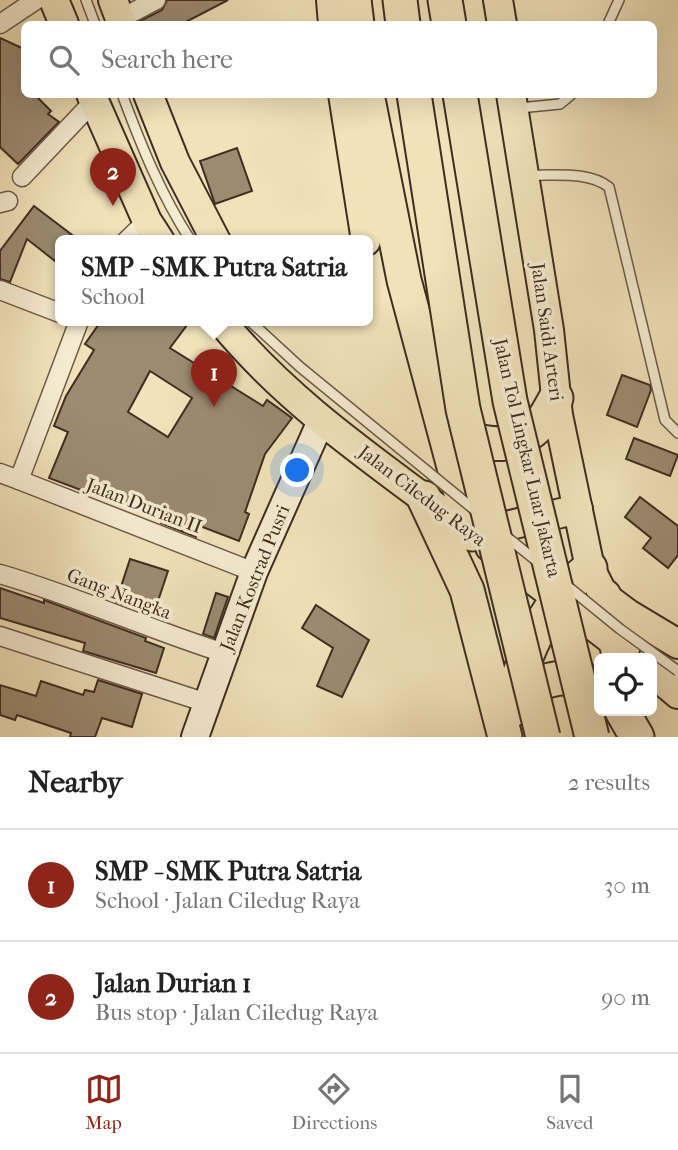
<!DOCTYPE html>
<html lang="en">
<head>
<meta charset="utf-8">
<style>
	:root { --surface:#fff; --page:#f2f2f2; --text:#222; --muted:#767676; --line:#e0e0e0; --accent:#8f2418 }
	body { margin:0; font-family:"IM FELL French Canon",serif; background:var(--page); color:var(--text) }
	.controls { position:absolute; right:21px; bottom:21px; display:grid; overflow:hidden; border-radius:10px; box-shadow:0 7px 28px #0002 }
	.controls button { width:63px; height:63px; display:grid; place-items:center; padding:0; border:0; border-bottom:2px solid var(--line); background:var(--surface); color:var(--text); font:35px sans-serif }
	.you { position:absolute; left:298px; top:471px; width:24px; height:24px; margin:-18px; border:5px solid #fff; border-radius:50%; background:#1a73e8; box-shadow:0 0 0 10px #1a73e833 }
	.badge { display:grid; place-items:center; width:46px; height:46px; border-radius:50%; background:var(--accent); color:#fff; font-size:23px; font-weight:700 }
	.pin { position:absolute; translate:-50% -58px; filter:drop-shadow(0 2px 4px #0008) }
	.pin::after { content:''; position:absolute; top:37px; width:24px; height:21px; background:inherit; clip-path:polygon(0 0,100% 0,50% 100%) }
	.popup { position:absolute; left:55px; top:235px; width:318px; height:91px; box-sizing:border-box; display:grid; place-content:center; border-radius:10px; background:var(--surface); filter:drop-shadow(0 2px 5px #0005); font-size:23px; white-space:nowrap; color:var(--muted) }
	.popup b { font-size:26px; color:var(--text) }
	.popup::after { content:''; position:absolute; left:50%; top:100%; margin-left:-14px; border:14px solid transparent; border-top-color:var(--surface) }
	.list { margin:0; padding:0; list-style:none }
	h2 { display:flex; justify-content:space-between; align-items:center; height:91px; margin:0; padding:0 28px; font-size:30px }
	h2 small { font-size:23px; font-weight:400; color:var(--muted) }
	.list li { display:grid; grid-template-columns:46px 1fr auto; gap:21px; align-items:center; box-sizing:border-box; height:112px; padding:0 28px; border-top:2px solid var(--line) }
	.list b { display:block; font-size:26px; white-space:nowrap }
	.list p { margin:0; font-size:23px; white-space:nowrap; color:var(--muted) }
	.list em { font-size:23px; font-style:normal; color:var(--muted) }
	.icon { flex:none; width:38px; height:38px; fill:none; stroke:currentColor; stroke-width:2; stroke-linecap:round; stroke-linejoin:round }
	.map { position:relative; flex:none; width:678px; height:737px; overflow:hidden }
	.search { position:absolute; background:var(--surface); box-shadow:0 7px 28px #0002; left:21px; right:21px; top:21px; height:77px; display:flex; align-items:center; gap:18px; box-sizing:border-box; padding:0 24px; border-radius:10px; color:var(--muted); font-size:26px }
	.sheet { height:315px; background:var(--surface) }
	nav { display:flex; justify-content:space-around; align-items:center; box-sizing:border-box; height:98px; border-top:2px solid var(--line); background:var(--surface); font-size:19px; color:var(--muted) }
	nav a { display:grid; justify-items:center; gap:4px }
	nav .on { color:var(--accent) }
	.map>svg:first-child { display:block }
	.building { fill:#9c8b71; stroke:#3f2d21; stroke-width:2; fill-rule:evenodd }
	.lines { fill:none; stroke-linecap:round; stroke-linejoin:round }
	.lane-casing { stroke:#6c5a47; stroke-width:12 }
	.street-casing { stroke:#6c5a47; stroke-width:21 }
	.secondary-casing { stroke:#3f2d21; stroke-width:30 }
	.primary-casing { stroke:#3f2d21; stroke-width:32 }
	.highway-casing { stroke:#3f2d21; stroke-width:37 }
	.lane { stroke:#f6ecd2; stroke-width:9 }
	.street { stroke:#f6ecd2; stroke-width:18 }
	.secondary { stroke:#f6ecd2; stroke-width:26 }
	.primary { stroke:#f1e2ba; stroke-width:28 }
	.highway { stroke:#f1e2ba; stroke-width:33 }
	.lane-bridge-casing { stroke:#6c5a47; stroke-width:12; stroke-linecap:butt }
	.highway-bridge-casing { stroke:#3f2d21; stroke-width:37; stroke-linecap:butt }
	.lane-bridge { stroke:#f6ecd2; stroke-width:9 }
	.highway-bridge { stroke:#f1e2ba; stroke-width:33 }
	.labels { text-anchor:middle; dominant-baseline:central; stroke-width:7; stroke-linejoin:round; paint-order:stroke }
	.street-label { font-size:19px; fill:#3f2d21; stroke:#f6ecd2 }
</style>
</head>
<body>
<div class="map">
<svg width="678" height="737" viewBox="0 0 678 737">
	<rect width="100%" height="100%" fill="#f1e2ba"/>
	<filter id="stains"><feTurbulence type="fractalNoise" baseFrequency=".00286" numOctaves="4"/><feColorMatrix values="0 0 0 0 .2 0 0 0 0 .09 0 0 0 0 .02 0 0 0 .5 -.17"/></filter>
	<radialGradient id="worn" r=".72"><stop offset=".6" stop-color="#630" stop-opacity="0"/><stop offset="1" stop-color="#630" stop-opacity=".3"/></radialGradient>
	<g class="building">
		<path d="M167 0H228L182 24H138V22L162 10Z"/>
		<path d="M0 38 24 49V94H34L51 111 48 114 59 122 18 164 0 147Z"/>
		<path d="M237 148 252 191 215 204 200 161Z"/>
		<path d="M34 206 80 241H60V265L27 239 10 282 0 279V251Z"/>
		<path d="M101 321H190L170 348 263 406 267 400 292 418 265 454 245 512 249 514 239 541 200 526 196 537 161 523 163 517 95 492 94 495 49 478 68 432 54 426 66 396 94 350 85 344ZM150 371 192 398 168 437 128 412Z"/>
		<path d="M622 375 650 385 651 390 637 427 607 415Z"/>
		<path d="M634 438 678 455 670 476 626 459Z"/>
		<path d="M640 497 678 526V555L668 568 643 548 651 538 625 517Z"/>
		<path d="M130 559 168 571 153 616 116 602Z"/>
		<path d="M0 588 44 603V600L146 638 145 641 164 648 156 673 83 651 85 643 0 618Z"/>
		<path d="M216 593 228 597 214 638 203 634Z"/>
		<path d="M316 605 369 640 342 697 317 686 333 648 302 628Z"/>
		<path d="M98 680 142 694 132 727 102 718 95 737H70L71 733 17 715 15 720 0 715V685L36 696 41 681 83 695 85 690 94 692Z"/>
	</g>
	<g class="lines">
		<defs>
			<g id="lane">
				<path d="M86 0 95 24"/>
				<path d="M608 24 619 0"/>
				<path d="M122 94C141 145 161 195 191 241"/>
				<path d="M519 108 560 104 572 94"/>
				<path d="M529 175C556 176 588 171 609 187L665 420 678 433"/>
			</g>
			<g id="street">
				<path d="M120 19 156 0"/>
				<path d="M0 24 36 0"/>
				<path d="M22 177 94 101"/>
				<path d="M0 203 8 201"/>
				<path d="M126 241 147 221"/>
				<path d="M0 290 60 313"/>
				<path d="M0 473 19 480 79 321"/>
				<path d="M19 480 254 572"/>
				<path d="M0 574C76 596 148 629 224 653"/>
				<path d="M0 636 207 703"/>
			</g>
			<path id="secondary" d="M195 737 254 572 321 421"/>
			<g id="primary">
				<path d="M54 0 64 24"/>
				<path d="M113 0 122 24"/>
				<path d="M331 0 333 24"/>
				<path d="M498 0 502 24"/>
				<path d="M91 94 147 221 160 241"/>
				<path d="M148 94 175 162 216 241"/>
				<path d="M343 94 366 241"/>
				<path d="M511 94 549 330 558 415 590 568 604 596 628 614 678 644"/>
				<path d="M221 321C283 397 363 453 441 511"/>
				<path d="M472 534 578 509"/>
				<path d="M490 547 625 650"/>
				<path d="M652 672 678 694"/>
			</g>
			<g id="highway">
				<path d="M354 0 357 24"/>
				<path d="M400 0 403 24"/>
				<path d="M445 0 449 24"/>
				<path d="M367 94 404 280 472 534"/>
				<path d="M449 422C472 448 513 452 538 426 546 418 550 408 556 398"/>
				<path d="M424 498 467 590 505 737"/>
				<path d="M604 596 620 658"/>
				<path d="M518 678C533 636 552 595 590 568"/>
				<path d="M512 710C531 676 567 672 599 685"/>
				<path d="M622 711 637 737"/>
			</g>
		</defs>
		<use href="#lane" class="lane-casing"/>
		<use href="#street" class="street-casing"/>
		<use href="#secondary" class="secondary-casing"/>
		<use href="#primary" class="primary-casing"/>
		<use href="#highway" class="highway-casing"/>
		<use href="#lane" class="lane"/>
		<use href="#street" class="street"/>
		<use href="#secondary" class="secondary"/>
		<use href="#primary" class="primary"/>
		<use href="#highway" class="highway"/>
		<defs>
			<g id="lane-bridge">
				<path d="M250 321 300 367 476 511"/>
				<path d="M503 534 538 562"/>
				<path d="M566 585 620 629 678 671"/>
			</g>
			<g id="highway-bridge">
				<path d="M414 94 463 409 543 737"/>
				<path d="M460 94 510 401 592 737"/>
			</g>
		</defs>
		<use href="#lane-bridge" class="lane-bridge-casing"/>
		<use href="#highway-bridge" class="highway-bridge-casing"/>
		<use href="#lane-bridge" class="lane-bridge"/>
		<use href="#highway-bridge" class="highway-bridge"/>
	</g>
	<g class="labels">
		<g class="street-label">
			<text transform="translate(547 332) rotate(82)">Jalan Saidi Arteri</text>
			<text transform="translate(527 458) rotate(77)">Jalan Tol Lingkar Luar Jakarta</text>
			<text transform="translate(422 496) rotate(37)">Jalan Ciledug Raya</text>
			<text transform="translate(144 506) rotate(21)">Jalan Durian II</text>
			<text transform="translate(255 578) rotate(-68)">Jalan Kostrad Pusri</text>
			<text transform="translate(119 594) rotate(21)">Gang Nangka</text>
		</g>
	</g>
	<rect width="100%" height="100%" filter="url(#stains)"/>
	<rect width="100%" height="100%" fill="url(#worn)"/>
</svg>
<div class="controls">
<button><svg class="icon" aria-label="locate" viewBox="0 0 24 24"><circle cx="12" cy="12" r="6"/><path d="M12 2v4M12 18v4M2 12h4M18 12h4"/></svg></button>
</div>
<div class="you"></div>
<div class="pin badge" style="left:214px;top:407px">1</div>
<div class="popup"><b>SMP - SMK Putra Satria</b>School</div>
<div class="pin badge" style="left:113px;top:206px">2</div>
<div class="search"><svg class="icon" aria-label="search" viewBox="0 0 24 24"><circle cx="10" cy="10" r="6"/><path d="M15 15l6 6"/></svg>Search here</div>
</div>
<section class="sheet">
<h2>Nearby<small>2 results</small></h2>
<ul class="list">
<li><span class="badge">1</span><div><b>SMP - SMK Putra Satria</b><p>School · Jalan Ciledug Raya</p></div><em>30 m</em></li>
<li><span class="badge">2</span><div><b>Jalan Durian 1</b><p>Bus stop · Jalan Ciledug Raya</p></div><em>90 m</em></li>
</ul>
</section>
<nav>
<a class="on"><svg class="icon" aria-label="map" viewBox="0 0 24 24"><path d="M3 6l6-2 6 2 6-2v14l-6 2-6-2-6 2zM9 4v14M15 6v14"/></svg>Map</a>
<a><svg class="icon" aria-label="directions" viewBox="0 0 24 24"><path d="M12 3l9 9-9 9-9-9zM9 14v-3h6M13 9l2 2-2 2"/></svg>Directions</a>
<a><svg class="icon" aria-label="saved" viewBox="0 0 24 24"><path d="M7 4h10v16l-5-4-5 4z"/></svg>Saved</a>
</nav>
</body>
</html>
